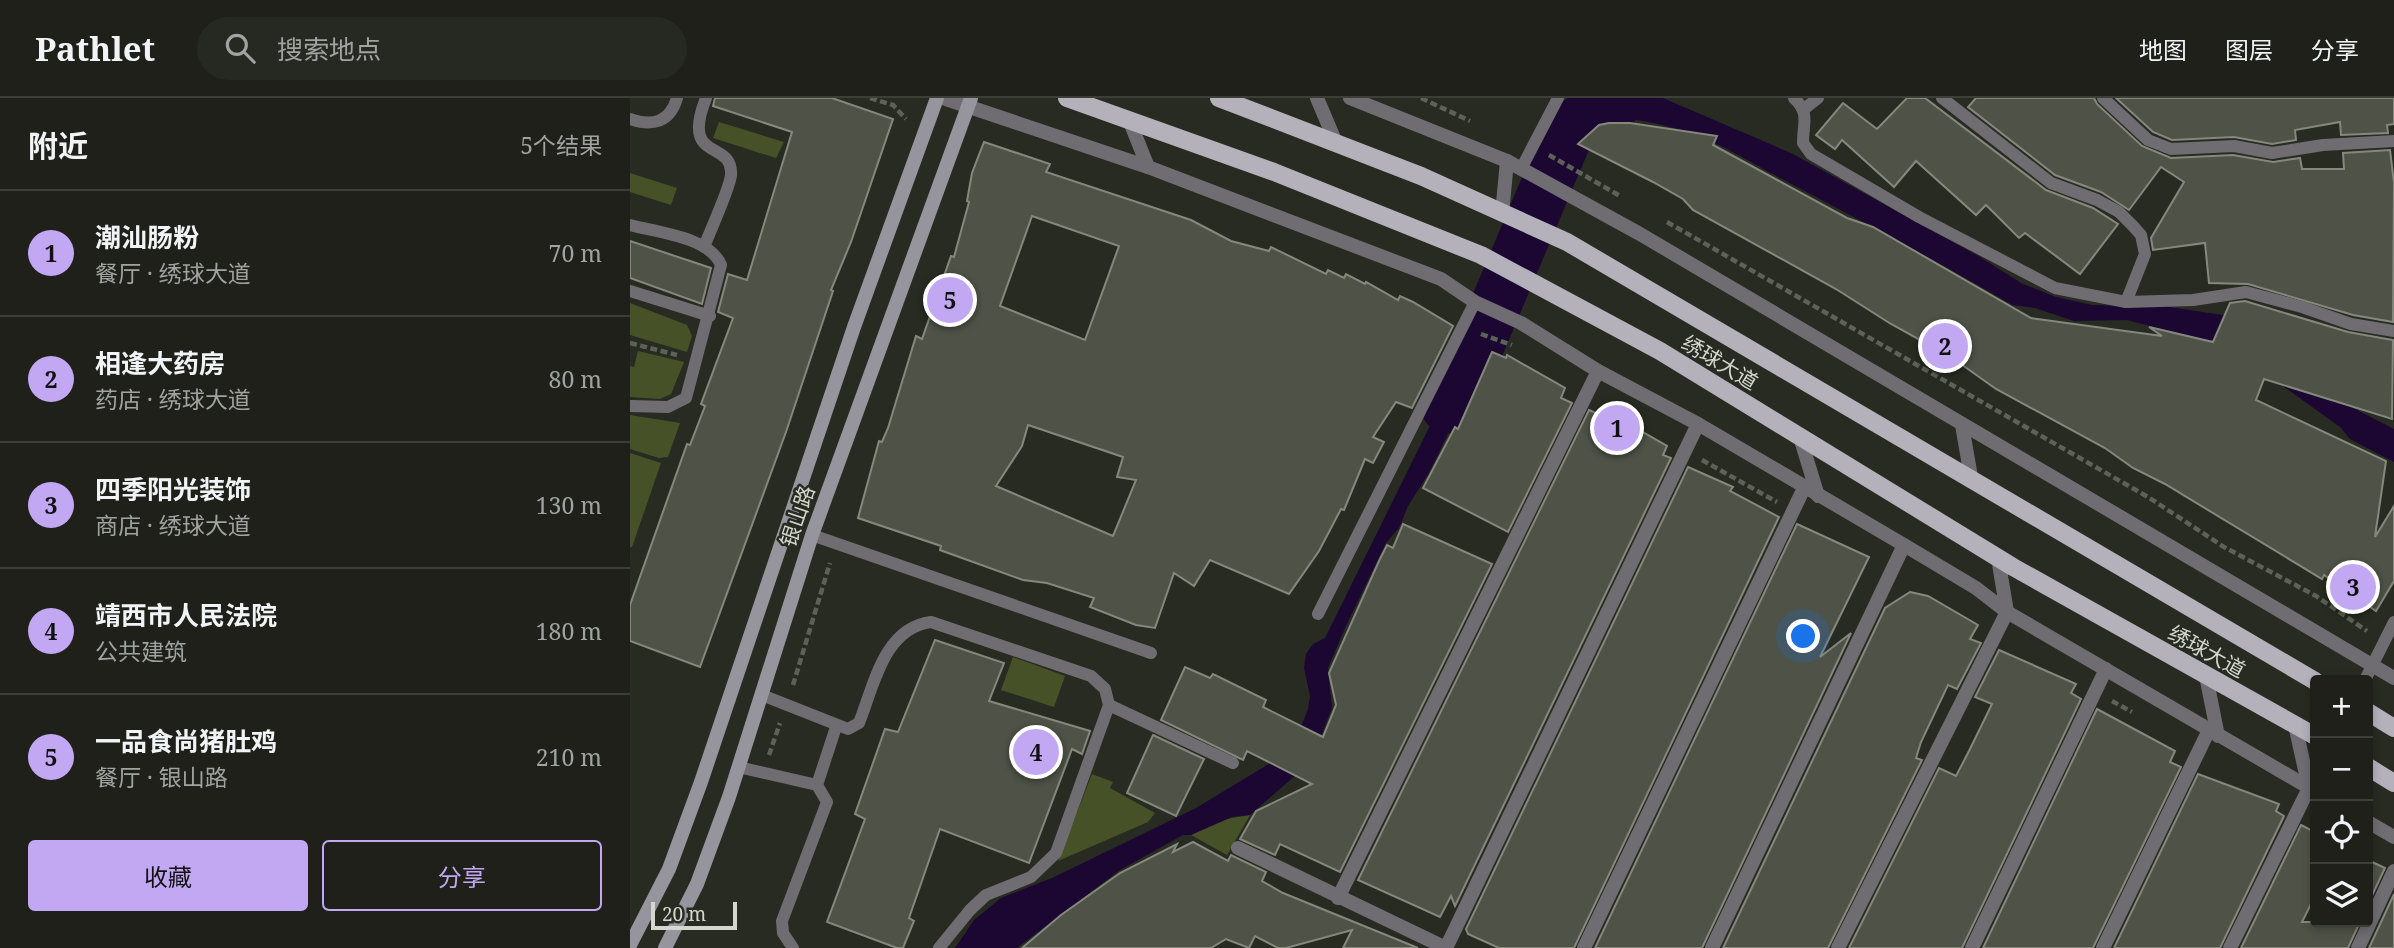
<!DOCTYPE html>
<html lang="zh">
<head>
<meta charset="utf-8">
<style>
	:root { --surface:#1e2019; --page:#262822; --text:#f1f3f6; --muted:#a1a3a2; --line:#3c3e38; --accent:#c2a7f2 }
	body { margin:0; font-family:"Noto Serif","Noto Sans SC",serif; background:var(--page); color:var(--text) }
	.controls { position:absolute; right:21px; bottom:21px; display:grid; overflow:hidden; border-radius:7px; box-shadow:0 4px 10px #0003 }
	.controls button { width:63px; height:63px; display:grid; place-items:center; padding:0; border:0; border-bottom:2px solid var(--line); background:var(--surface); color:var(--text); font:35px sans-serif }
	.scale { position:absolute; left:21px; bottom:18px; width:86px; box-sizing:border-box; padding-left:7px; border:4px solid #d4d6d0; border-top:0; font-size:19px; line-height:24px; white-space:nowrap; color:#d4d6d0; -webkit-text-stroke:5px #282b21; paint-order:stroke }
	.you { position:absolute; left:1174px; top:539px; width:24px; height:24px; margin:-18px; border:5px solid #fff; border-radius:50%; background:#1a73e8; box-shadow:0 0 0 10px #1a73e833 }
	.badge { display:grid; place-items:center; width:46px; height:46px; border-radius:50%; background:var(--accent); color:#111; font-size:23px; font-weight:700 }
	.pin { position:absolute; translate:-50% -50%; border:4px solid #fff; box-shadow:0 2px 7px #0006 }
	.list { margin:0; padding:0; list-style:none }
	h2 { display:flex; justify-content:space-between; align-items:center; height:91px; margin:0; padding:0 28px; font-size:30px }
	h2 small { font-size:23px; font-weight:400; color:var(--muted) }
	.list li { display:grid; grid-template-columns:46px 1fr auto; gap:21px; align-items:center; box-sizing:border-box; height:126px; padding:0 28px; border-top:2px solid var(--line) }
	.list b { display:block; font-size:26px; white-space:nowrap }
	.list p { margin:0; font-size:23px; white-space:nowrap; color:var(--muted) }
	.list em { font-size:23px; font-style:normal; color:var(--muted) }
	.actions { display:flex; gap:14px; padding:21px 28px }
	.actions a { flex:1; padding:16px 0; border:2px solid var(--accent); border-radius:7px; text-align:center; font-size:24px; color:var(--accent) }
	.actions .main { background:var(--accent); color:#111 }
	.icon { flex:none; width:38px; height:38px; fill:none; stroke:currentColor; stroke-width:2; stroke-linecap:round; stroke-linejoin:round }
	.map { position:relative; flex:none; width:1764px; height:850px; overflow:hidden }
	header { display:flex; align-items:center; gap:42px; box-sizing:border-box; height:98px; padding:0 35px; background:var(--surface); border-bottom:2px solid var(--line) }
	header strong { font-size:33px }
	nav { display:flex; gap:38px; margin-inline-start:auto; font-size:24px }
	.search { width:490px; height:63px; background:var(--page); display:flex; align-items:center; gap:18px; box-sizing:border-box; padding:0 24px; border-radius:38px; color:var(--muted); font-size:26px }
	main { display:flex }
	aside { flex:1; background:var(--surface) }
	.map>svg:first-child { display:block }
	.green { fill:#475128 }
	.water { fill:#1c0733 }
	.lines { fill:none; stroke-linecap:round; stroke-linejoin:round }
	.river { stroke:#1c0733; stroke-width:51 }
	.building { fill:#4e5247; stroke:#85887d; stroke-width:2; fill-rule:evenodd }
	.path { stroke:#5e6158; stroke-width:4.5; stroke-dasharray:7 3.5; stroke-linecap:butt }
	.service { stroke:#6f6d72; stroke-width:12 }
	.minor { stroke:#6f6d72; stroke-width:14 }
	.secondary { stroke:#96949c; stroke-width:14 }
	.primary { stroke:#b4b1bb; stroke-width:18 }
	.labels { text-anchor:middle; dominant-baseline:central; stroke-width:5; stroke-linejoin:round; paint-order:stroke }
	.street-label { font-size:21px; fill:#d4d6d0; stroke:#282b21 }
</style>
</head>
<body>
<header>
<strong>Pathlet</strong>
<div class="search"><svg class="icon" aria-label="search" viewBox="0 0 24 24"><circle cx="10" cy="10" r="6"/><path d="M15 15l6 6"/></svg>搜索地点</div>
<nav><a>地图</a><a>图层</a><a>分享</a></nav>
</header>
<main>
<aside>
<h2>附近<small>5个结果</small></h2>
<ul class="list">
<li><span class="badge">1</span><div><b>潮汕肠粉</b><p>餐厅 · 绣球大道</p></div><em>70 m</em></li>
<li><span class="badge">2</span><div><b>相逢大药房</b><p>药店 · 绣球大道</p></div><em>80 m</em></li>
<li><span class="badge">3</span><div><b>四季阳光装饰</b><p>商店 · 绣球大道</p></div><em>130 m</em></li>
<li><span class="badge">4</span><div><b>靖西市人民法院</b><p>公共建筑</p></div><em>180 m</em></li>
<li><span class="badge">5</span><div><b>一品食尚猪肚鸡</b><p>餐厅 · 银山路</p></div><em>210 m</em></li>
</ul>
<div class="actions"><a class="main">收藏</a><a>分享</a></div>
</aside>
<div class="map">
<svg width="1764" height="850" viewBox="0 0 1764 850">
	<rect width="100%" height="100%" fill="#282b21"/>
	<g class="green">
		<path d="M89 24 154 44 146 60 83 40Z"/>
		<path d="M0 75 47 90 41 107 0 94Z"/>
		<path d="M0 205 57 227 62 238 57 254 0 237Z"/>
		<path d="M8 253 54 264 41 296 30 301 0 299V268L4 269Z"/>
		<path d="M0 317 50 325 38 359 29 360 0 351Z"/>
		<path d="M0 355 31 365 2 449H0Z"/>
		<path d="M383 559 435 578 424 609 371 592Z"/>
		<path d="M462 676 483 684 480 690 525 715 518 724 428 763Z"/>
		<path d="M620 717 597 757 561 737 590 722Z"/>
	</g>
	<g class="water">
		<path d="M942 0H1033L1161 55 1350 159 1391 185 1426 199 1462 207 1539 209 1593 217 1694 295 1764 331V364L1720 341 1710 329 1639 278 1567 240 1497 222 1444 223 1405 210 1382 207C1307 163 1230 122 1152 81 1121 65 1091 45 1057 34 1030 26 982 11 960 32 950 42 948 47 952 60L923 44Z"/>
		<path d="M846 246 859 251 799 375 778 408 769 430 756 445 715 530 698 570 702 610 691 638 666 677 620 717 602 719 561 737H553L490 772 387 850H325L344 822 371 800 422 780 566 710 647 661 669 634 678 611 680 598 674 570 676 556 683 546 695 540 838 251Z"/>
	</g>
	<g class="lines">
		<path class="river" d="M817 310 847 252 940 31 958 16 982 12"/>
	</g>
	<g class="building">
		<path d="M85 0H202L263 21 221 144 201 192 203 193 156 334 70 569 0 543V507L57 346 60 347 75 308 71 306 103 220 88 214 98 176 117 182 162 34 83 8Z"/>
		<path d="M1277 0H1295L1416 92 1463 110 1488 126 1450 176 1395 135 1389 140 1356 107 1346 117 1286 63 1264 89 1212 42 1205 51 1186 37 1213 5 1247 31Z"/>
		<path d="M1346 0H1464L1467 6 1512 48 1541 60 1603 57 1643 64 1670 60 1672 71H1714L1713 55 1760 52 1764 85 1763 224 1723 217 1618 186 1579 185 1575 145 1523 152 1521 140 1554 84 1531 69 1499 112 1471 94 1425 77 1338 9Z"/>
		<path d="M1486 0H1764V26L1757 27 1758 35 1711 37 1710 24 1665 32 1666 42 1642 46 1604 39 1542 42 1523 34Z"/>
		<path d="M979 25H1000L1087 38 1083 47 1217 120 1243 129 1401 220 1532 238 1519 229 1583 244 1600 205 1615 203 1718 234 1763 242 1762 321 1634 281 1626 302 1756 363 1745 439 1764 408V483L1746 513 1694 477 1692 481 1535 386 1503 370 1475 350 1366 291 1321 259 1261 226 1206 191 1063 112 1053 101 1023 84 948 46 969 27Z"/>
		<path d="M354 44 420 66 416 74 561 122 601 143 639 153 641 149 696 176 698 172 714 180 716 176 735 186 736 184 768 202 770 198 783 204 823 228 782 310 766 304 743 339 754 344 743 365 735 361 714 412 711 411 689 453 659 496 580 462 564 488 544 475 525 530 506 527 460 509 464 500 417 485 393 482 310 452 311 448 228 420 249 343 252 344 258 330 286 238 292 241 321 158 324 159 339 104 337 103 342 75ZM402 118 489 148 455 242 370 208ZM398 327 493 359 487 379 506 382 483 438 366 388 392 348Z"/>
		<path d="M0 143 81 170 72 206 0 180Z"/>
		<path d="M862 254 876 260 877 257 935 290 931 300 942 305 878 434 793 390 825 329 828 331Z"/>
		<path d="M959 312 1003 332 1004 329 1037 348 1033 357 1041 360 825 808 821 798 810 819 728 782Z"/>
		<path d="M1058 369 1103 389 1100 393 1149 419 944 850H869L838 836 836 831Z"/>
		<path d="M773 426 862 466 710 774 650 746 645 757 610 741 626 713 682 686 617 653 613 662 531 622 555 569 580 580 583 576 636 602 633 609 693 639 706 607 699 575 749 463 757 447 763 450Z"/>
		<path d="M1167 426 1239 459 1190 559 1221 535 1072 850H965Z"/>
		<path d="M1280 494 1298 498 1348 527 1340 541 1351 545 1327 591 1318 587 1291 644 1286 660 1292 662 1198 850H1093L1255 510Z"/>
		<path d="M305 542 374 565 359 603 460 633 452 656 442 651 399 765 310 731 279 820 284 823 273 850H267L197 824 235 721 225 716 255 631 268 634Z"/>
		<path d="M1369 552 1446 586 1441 595 1451 601 1332 850H1219L1309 670 1326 678 1339 653 1362 606 1345 599Z"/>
		<path d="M1467 611 1545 653 1540 664 1551 669 1463 850H1353Z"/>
		<path d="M523 637 574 661 546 718 497 695Z"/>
		<path d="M1568 676 1649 706 1646 713 1654 718 1590 850H1484Z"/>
		<path d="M1671 727 1685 734V798L1672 824H1730L1718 850H1611Z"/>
		<path d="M563 744 598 763 601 757 636 774 632 783 653 795 788 850H713L722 832 656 850H648L625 838 619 850 596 841 581 850H392L431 817 490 775 547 746 543 754Z"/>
		<path d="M1738 762 1755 770 1738 806Z"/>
		<path d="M1764 796V850H1739Z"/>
	</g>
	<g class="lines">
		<g class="path">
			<path d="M240 0 263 7 276 21"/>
			<path d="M791 0 840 23"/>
			<path d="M919 57 990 98"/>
			<path d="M1037 124 1518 399 1594 449 1686 498 1737 533"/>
			<path d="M851 236 882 247"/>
			<path d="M0 245 47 257"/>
			<path d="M1072 362 1147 404"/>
			<path d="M163 587 200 465"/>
			<path d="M1482 603 1502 614"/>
			<path d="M139 657 150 625"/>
		</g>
		<g class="service">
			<path d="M1164 0C1180 15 1173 25 1173 45L1181 56 1289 119 1425 190 1496 204 1563 202 1616 194 1672 209 1721 226 1764 233"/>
			<path d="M1312 0 1421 85 1467 102 1489 114 1503 128 1511 137 1515 156 1496 204"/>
			<path d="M1473 0 1518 42 1541 51 1604 48 1642 55 1693 47 1764 43"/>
			<path d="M1174 11 1188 0"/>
			<path d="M0 21C23 29 40 24 47 0"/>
			<path d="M891 71 928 0"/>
			<path d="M0 127C26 134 80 139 91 167L56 300 38 309 0 308"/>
			<path d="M74 149C80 133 100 90 101 77 103 40 50 66 76 0"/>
			<path d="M0 193 80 218"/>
			<path d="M182 437 521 555"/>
			<path d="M688 516 845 204"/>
			<path d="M1735 582 1764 524"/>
			<path d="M132 597 218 631 229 625C244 587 254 530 301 524L461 578 475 591 479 607 426 755 401 779 356 797 340 812 309 850"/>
			<path d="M479 607 603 665"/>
			<path d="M108 669 187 687 197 704 152 823 153 835 163 850"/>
			<path d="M187 687 206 629"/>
		</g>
		<g class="minor">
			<path d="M313 0 518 69 811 181 845 204 891 225 968 273 1068 326 1274 447 1346 490 1377 514 1685 693"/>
			<path d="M687 0 706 45"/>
			<path d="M720 0 877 63 1010 136 1764 580"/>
			<path d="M500 24 518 69"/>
			<path d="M872 116 877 63"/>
			<path d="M1332 327 1341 379"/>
			<path d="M1170 339 1188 398"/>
			<path d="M1576 578 1588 638"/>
			<path d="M1738 724 1764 739"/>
			<path d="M608 750 816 850"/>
			<path d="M708 800 968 273"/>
			<path d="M816 850 1068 326"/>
			<path d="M954 850 1174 390"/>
			<path d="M1082 850 1274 447"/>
			<path d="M1208 850 1377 514 1368 460"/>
			<path d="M1342 850 1476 571"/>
			<path d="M1473 850 1579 632"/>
			<path d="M1600 850 1679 690 1665 627"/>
			<path d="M1728 850 1764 773"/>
		</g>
		<g class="secondary">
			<path d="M0 847 39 771 71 684 224 229 307 0"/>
			<path d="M35 850 67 786 99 699 182 437 341 0"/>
		</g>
		<g class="primary">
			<path d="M437 0 644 74 851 157 1030 253 1383 469 1685 638"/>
			<path d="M589 0 791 78 937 144 1685 583"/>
			<path d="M1738 614 1764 630"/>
			<path d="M1738 669 1764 685"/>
		</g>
	</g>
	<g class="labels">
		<g class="street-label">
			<text transform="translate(1090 264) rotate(31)">绣球大道</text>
			<text transform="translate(167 418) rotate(-71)">银山路</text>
			<text transform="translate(1577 553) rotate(29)">绣球大道</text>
		</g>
	</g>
</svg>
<div class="controls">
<button>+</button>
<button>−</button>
<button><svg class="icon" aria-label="locate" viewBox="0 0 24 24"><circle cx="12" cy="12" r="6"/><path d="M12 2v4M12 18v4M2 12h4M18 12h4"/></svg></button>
<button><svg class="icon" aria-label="layers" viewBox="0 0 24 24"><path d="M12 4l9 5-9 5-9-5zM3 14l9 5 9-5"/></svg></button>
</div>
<div class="scale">20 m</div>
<div class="you"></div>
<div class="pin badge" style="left:987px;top:330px">1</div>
<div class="pin badge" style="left:1315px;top:248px">2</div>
<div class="pin badge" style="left:1723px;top:489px">3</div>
<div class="pin badge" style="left:406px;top:654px">4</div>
<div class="pin badge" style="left:320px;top:202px">5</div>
</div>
</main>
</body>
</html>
